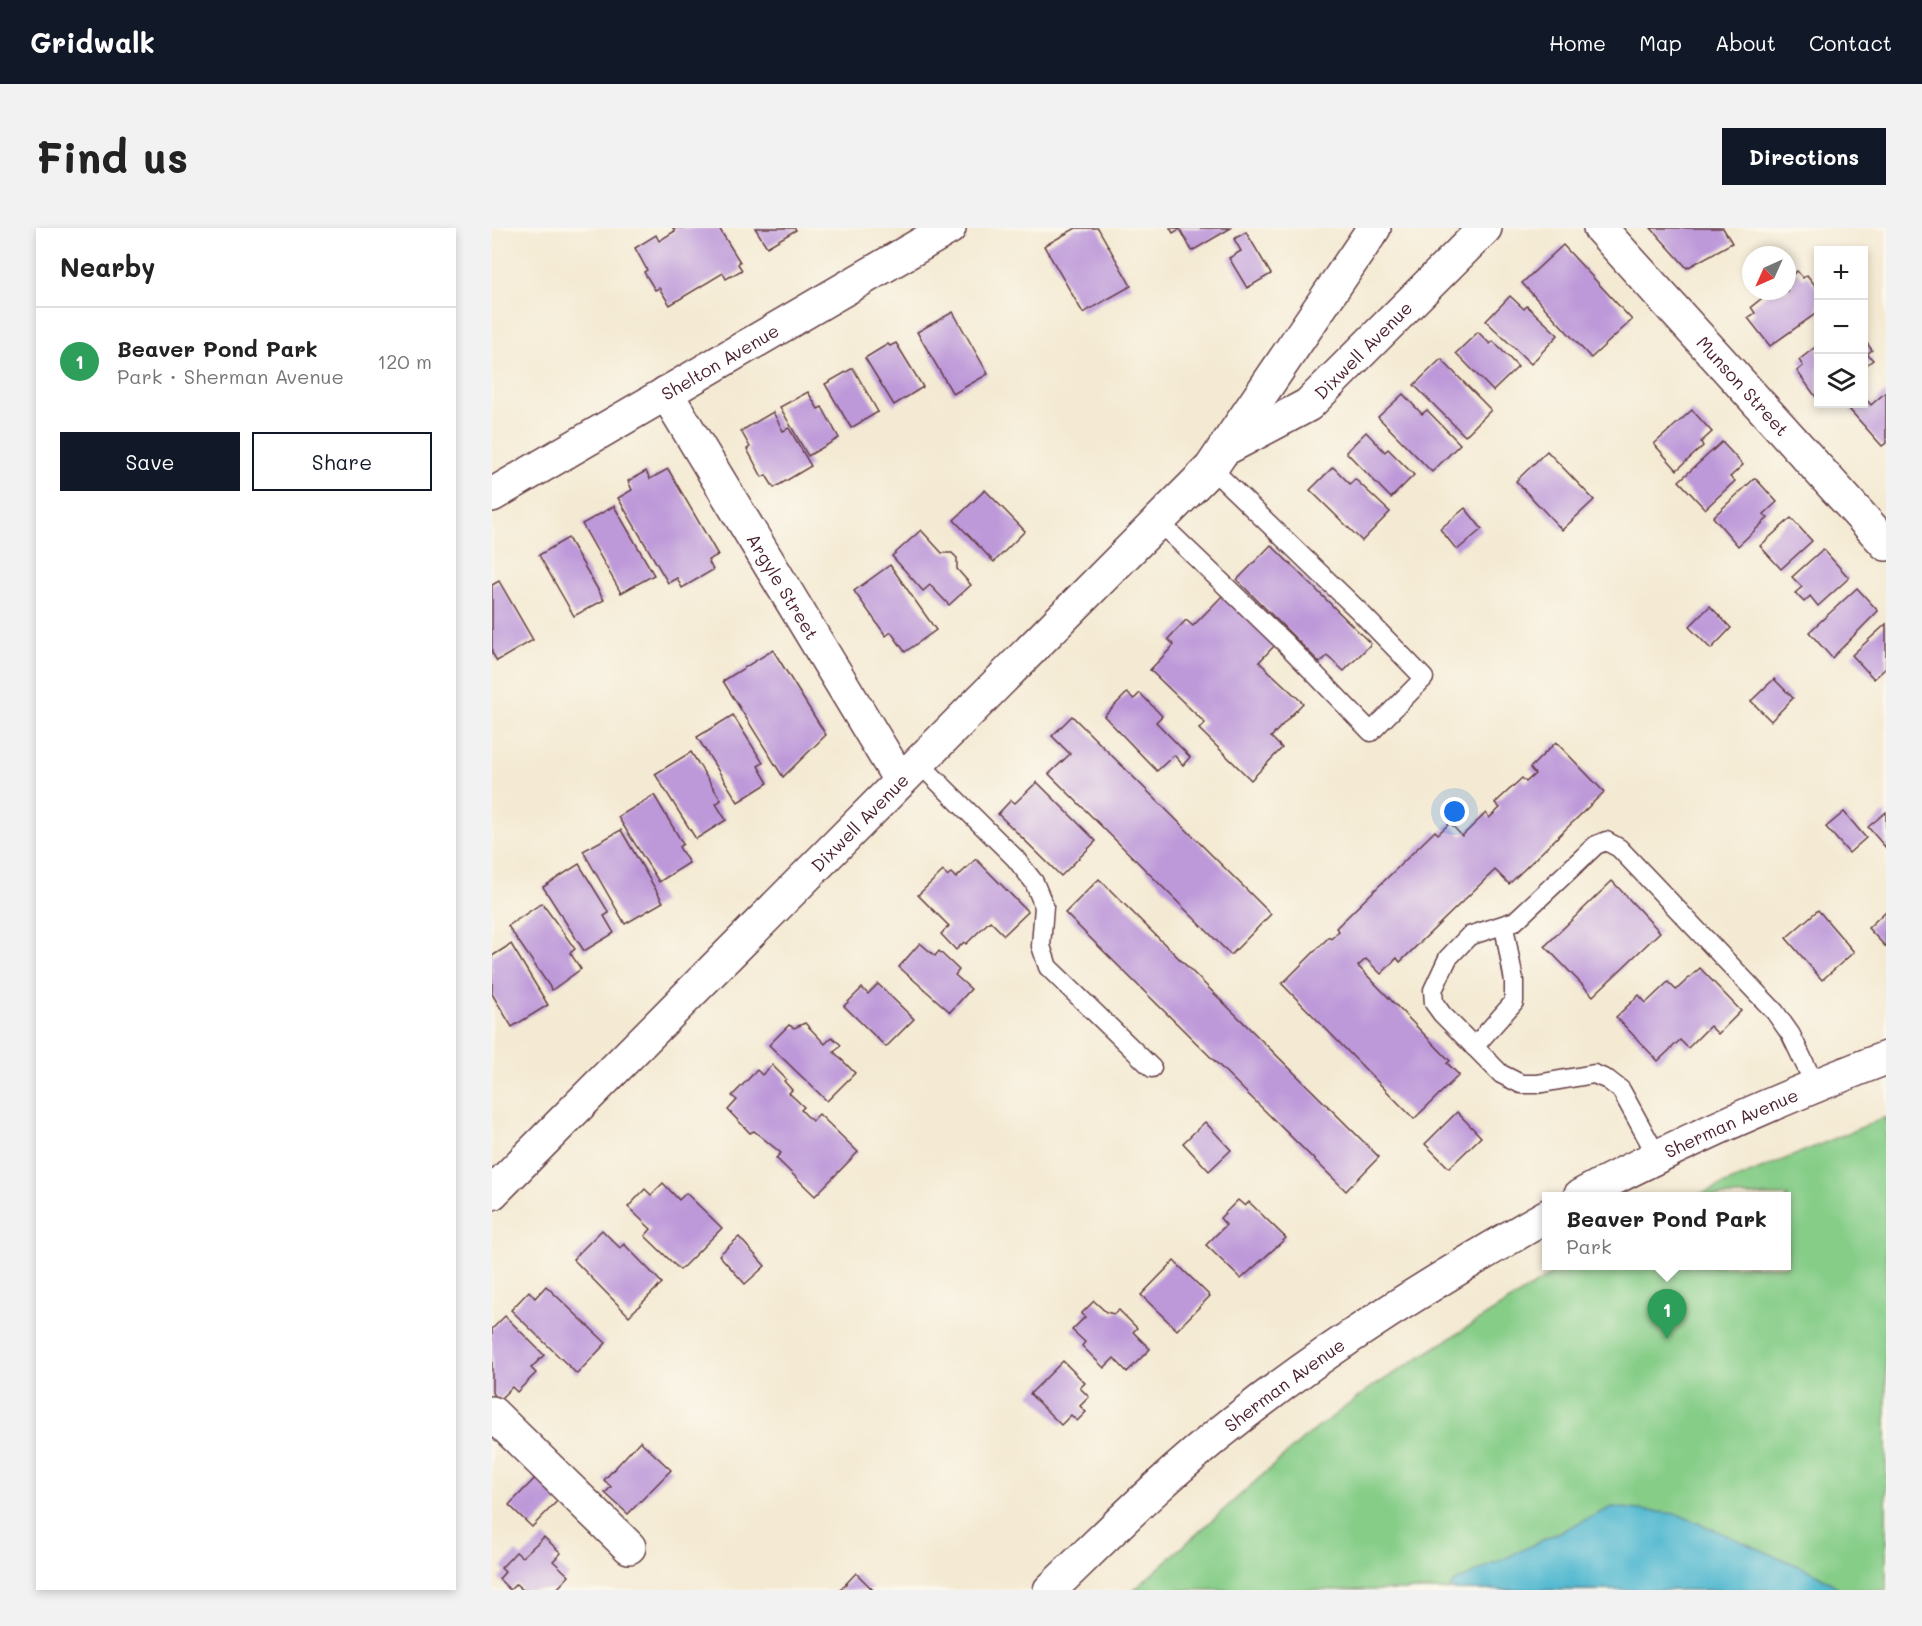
<!DOCTYPE html>
<html lang="en">
<head>
<meta charset="utf-8">
<style>
	:root { --surface:#fff; --page:#f2f2f2; --text:#222; --muted:#767676; --line:#e0e0e0; --accent:#111827 }
	body { margin:0; font-family:Mali,sans-serif; background:var(--page); color:var(--text) }
	.controls { position:absolute; right:18px; top:18px; display:grid; overflow:hidden; border-radius:0px; box-shadow:0 3px 9px #0003 }
	.controls button { width:54px; height:54px; display:grid; place-items:center; padding:0; border:0; border-bottom:2px solid var(--line); background:var(--surface); color:var(--text); font:30px sans-serif }
	.compass { position:absolute; left:1250px; top:18px; width:54px; height:54px; border-radius:50%; background:var(--surface); box-shadow:0 3px 9px #0003; rotate:225deg }
	.you { position:absolute; left:963px; top:584px; width:21px; height:21px; margin:-15px; border:4px solid #fff; border-radius:50%; background:#1a73e8; box-shadow:0 0 0 9px #1a73e833 }
	.badge { display:grid; place-items:center; width:39px; height:39px; border-radius:50%; background:var(--accent); color:#fff; font-size:20px; font-weight:700 }
	.pin { position:absolute; translate:-50% -50px; filter:drop-shadow(0 2px 3px #0008) }
	.pin::after { content:''; position:absolute; top:32px; width:21px; height:18px; background:inherit; clip-path:polygon(0 0,100% 0,50% 100%) }
	.popup { position:absolute; left:1050px; top:964px; width:249px; height:78px; box-sizing:border-box; display:grid; place-content:center; border-radius:0px; background:var(--surface); filter:drop-shadow(0 2px 4px #0005); font-size:20px; white-space:nowrap; color:var(--muted) }
	.popup b { font-size:22px; color:var(--text) }
	.popup::after { content:''; position:absolute; left:50%; top:100%; margin-left:-12px; border:12px solid transparent; border-top-color:var(--surface) }
	.list { margin:0; padding:0; list-style:none }
	h2 { display:flex; justify-content:space-between; align-items:center; height:78px; margin:0; padding:0 24px; font-size:26px }
	h2 small { font-size:20px; font-weight:400; color:var(--muted) }
	.list li { display:grid; grid-template-columns:39px 1fr auto; gap:18px; align-items:center; box-sizing:border-box; height:108px; padding:0 24px; border-top:2px solid var(--line) }
	.list b { display:block; font-size:22px; white-space:nowrap }
	.list p { margin:0; font-size:20px; white-space:nowrap; color:var(--muted) }
	.list em { font-size:20px; font-style:normal; color:var(--muted) }
	.actions { display:flex; gap:12px; padding:18px 24px }
	.actions a { flex:1; padding:14px 0; border:2px solid var(--accent); border-radius:0px; text-align:center; font-size:21px; color:var(--accent) }
	.actions .main { background:var(--accent); color:#fff }
	.icon { flex:none; width:33px; height:33px; fill:none; stroke:currentColor; stroke-width:2; stroke-linecap:round; stroke-linejoin:round }
	.map { position:relative; flex:none; width:1394px; height:1362px; overflow:hidden; border-radius:0px }
	header { display:flex; align-items:center; gap:36px; box-sizing:border-box; height:84px; padding:0 30px; background:var(--accent); color:#fff }
	header strong { font-size:28px }
	nav { display:flex; gap:33px; margin-inline-start:auto; font-size:21px }
	.intro { display:flex; align-items:center; justify-content:space-between; box-sizing:border-box; height:144px; padding:0 36px }
	h1 { margin:0; font-size:42px }
	.button { padding:15px 27px; border-radius:0px; background:var(--accent); color:#fff; font-size:21px; font-weight:700 }
	main { display:flex; gap:36px; padding:0 36px }
	aside { flex:1; background:var(--surface); border-radius:0px; box-shadow:0 3px 9px #0003 }
	.map>svg:first-child { display:block }
	.green { fill:#86cd88; stroke:#68765a; stroke-width:1.5 }
	.water { fill:#52b9d0; stroke:#4e6c7e; stroke-width:1.5 }
	.building { fill:#bd99d9 }
	.lines { fill:none; stroke-linecap:round; stroke-linejoin:round }
	.service-casing { stroke:#643d44; stroke-width:21 }
	.minor-casing { stroke:#643d44; stroke-width:36 }
	.tertiary-casing { stroke:#643d44; stroke-width:36 }
	.secondary-casing { stroke:#643d44; stroke-width:36 }
	.primary-casing { stroke:#643d44; stroke-width:36 }
	.service { stroke:#fff; stroke-width:18 }
	.minor { stroke:#fff; stroke-width:33 }
	.tertiary { stroke:#fff; stroke-width:33 }
	.secondary { stroke:#fff; stroke-width:33 }
	.primary { stroke:#fff; stroke-width:33 }
	.labels { text-anchor:middle; dominant-baseline:central; stroke-width:4.5; stroke-linejoin:round; paint-order:stroke }
	.street-label { font-size:18px; fill:#4a1f2b; stroke:#fbf7ec }
</style>
</head>
<body>
<header>
<strong>Gridwalk</strong>
<nav><a>Home</a><a>Map</a><a>About</a><a>Contact</a></nav>
</header>
<div class="intro"><h1>Find us</h1><a class="button">Directions</a></div>
<main>
<aside>
<h2>Nearby<small></small></h2>
<ul class="list">
<li><span class="badge" style="background:#2e9e5b">1</span><div><b>Beaver Pond Park</b><p>Park · Sherman Avenue</p></div><em>120 m</em></li>
</ul>
<div class="actions"><a class="main">Save</a><a>Share</a></div>
</aside>
<div class="map">
<svg width="1394" height="1362" viewBox="0 0 1394 1362">
	<rect width="100%" height="100%" fill="#fbf7ec"/>
	<filter id="ink" filterUnits="userSpaceOnUse"><feTurbulence type="fractalNoise" baseFrequency=".0167" numOctaves="2"/><feDisplacementMap in="SourceGraphic" scale="12" xChannelSelector="R" yChannelSelector="G"/><feConvolveMatrix kernelMatrix="1 2 1 2 8 2 1 2 1" color-interpolation-filters="sRGB"/></filter>
	<filter id="wash" filterUnits="userSpaceOnUse"><feTurbulence type="fractalNoise" baseFrequency=".008" numOctaves="4" result="noise"/><feDisplacementMap in="SourceGraphic" scale="24" xChannelSelector="R" yChannelSelector="G"/><feGaussianBlur stdDeviation="1.35" result="paint"/><feColorMatrix in="noise" values="0 0 0 0 0 0 0 0 0 0 0 0 0 0 0 0 0 1.4 0 .05"/><feComposite in="paint" operator="in"/></filter>
	<g filter="url(#wash)">
		<rect width="100%" height="100%" fill="#f4ead3"/>
		<path class="green" d="M1394 889V1362H642L811 1211 877 1161 1073 1038H1295V968H1204Z"/>
		<path class="water" d="M1120 1279 1185 1286 1321 1344 1350 1362H957L961 1355Z"/>
		<g id="blocks">
			<g class="building">
				<path d="M181 0H227L248 34 246 36 250 42 234 51 231 45 178 77 167 60 163 62 152 44 155 42 143 20 164 7 167 13 183 3Z"/>
				<path d="M263 0H302L304 2 275 19Z"/>
				<path d="M584 0H606L639 58 591 85 552 18Z"/>
				<path d="M678 0H739L700 23 688 1 681 5Z"/>
				<path d="M1159 0H1231L1240 15 1195 40Z"/>
				<path d="M754 4 779 46 755 60 737 30 749 23 742 11Z"/>
				<path d="M1071 17 1140 92 1099 130 1030 55Z"/>
				<path d="M1305 43 1311 50 1315 47 1326 61V84L1278 118 1256 90 1263 85 1259 79 1279 63H1295V51Z"/>
				<path d="M1018 68 1032 81 1035 78 1066 107 1039 136 994 93Z"/>
				<path d="M461 84 496 146 461 166 425 104Z"/>
				<path d="M986 104 998 116 1001 113 1026 139 1001 163 964 125Z"/>
				<path d="M1372 111 1380 122 1375 126 1381 132 1372 139Z"/>
				<path d="M404 115 431 159 402 177 373 130 396 116 398 118Z"/>
				<path d="M1326 117V172L1305 143 1311 138 1307 132Z"/>
				<path d="M949 131 999 182 973 208 922 157Z"/>
				<path d="M361 140 386 184 359 200 333 156Z"/>
				<path d="M316 164 326 181 330 179 347 210 316 228 288 179Z"/>
				<path d="M1394 164V215L1390 218 1358 182 1366 176H1372L1373 170 1379 177Z"/>
				<path d="M911 166 930 186 935 182 968 216 940 244 886 189Z"/>
				<path d="M1200 182 1220 204 1209 214 1211 218 1185 242 1162 216Z"/>
				<path d="M281 184 291 203 297 200 319 238 282 260 274 247 270 249 255 221 258 219 249 203Z"/>
				<path d="M874 204 893 224 896 221 922 247 899 270 854 224Z"/>
				<path d="M1230 214 1251 237 1238 249 1243 253 1213 281 1187 253Z"/>
				<path d="M1055 223 1102 272 1070 302 1024 253Z"/>
				<path d="M841 239 858 256 863 251 898 284 870 313 818 262Z"/>
				<path d="M176 241 226 327 216 332 221 342 190 360 185 350 176 355 126 270 140 262 136 253 154 243 158 251Z"/>
				<path d="M1263 250 1285 274 1272 286 1276 290 1246 318 1221 289Z"/>
				<path d="M493 262 533 303 502 334 462 292Z"/>
				<path d="M122 278 162 347 129 365 90 296Z"/>
				<path d="M973 280 990 301 965 322 948 301Z"/>
				<path d="M1299 290 1320 313 1289 341 1268 318Z"/>
				<path d="M429 302 450 325H460L465 330V341L479 357 457 377 438 357 431 363 400 328Z"/>
				<path d="M76 310 112 372 82 388 47 327Z"/>
				<path d="M779 317 879 416 852 443 835 428 828 435 745 352Z"/>
				<path d="M1331 321 1357 350 1326 378 1318 368 1312 374 1303 365 1310 359 1300 349Z"/>
				<path d="M398 337 444 402 413 424 399 404 394 408 362 363Z"/>
				<path d="M7 353 41 412 5 433 0 425V357Z"/>
				<path d="M1365 360 1386 383 1340 430 1317 404Z"/>
				<path d="M732 366 784 416 767 434 811 475 779 509 790 520 759 552 707 501 713 495 658 442 682 417 676 411 694 392 701 398Z"/>
				<path d="M1218 378 1239 400 1219 421 1197 399Z"/>
				<path d="M1394 396V440L1382 451 1360 427Z"/>
				<path d="M281 422 334 507 291 549 231 453Z"/>
				<path d="M1282 451 1301 470 1279 493 1259 473Z"/>
				<path d="M635 465 642 471 648 465 670 488 664 494 698 529 691 537 682 527 665 543 612 488Z"/>
				<path d="M241 487 271 535 266 538 276 555 246 574 205 509Z"/>
				<path d="M580 488 779 686 739 727 557 546 578 526 560 508Z"/>
				<path d="M1064 514 1112 564 1017 656 1003 642 908 734 905 730 889 746 874 731 866 738 958 833 955 835 967 847 922 891 790 756 837 709 839 711 847 703 844 700 943 603 946 606 958 595 970 608 994 585 997 590 1008 580 1003 575 1030 550 1034 554 1043 546 1038 540Z"/>
				<path d="M199 524 229 572 224 576 234 592 204 611 163 546Z"/>
				<path d="M545 554 604 613 569 648 506 586 519 572 523 575Z"/>
				<path d="M162 567 191 616 187 619 197 635 167 654 126 589Z"/>
				<path d="M1352 584 1374 610 1357 625 1334 599Z"/>
				<path d="M1394 584V620L1376 599Z"/>
				<path d="M129 602 171 674 133 696 91 623Z"/>
				<path d="M484 631 536 684 512 707 498 693 474 716 472 714 464 722 449 706 457 698 426 667 451 643 455 648 459 645 464 650Z"/>
				<path d="M87 636 117 685 112 688 122 705 92 723 51 659Z"/>
				<path d="M607 651 887 929 854 963 573 685Z"/>
				<path d="M1120 653 1168 704 1101 768 1053 718Z"/>
				<path d="M50 675 83 721 78 725 89 741 60 762 16 698Z"/>
				<path d="M1326 682 1362 724 1330 752 1294 710Z"/>
				<path d="M1394 683V719L1376 700Z"/>
				<path d="M428 715 443 728 447 723 467 742 463 747 479 761 458 784 407 739Z"/>
				<path d="M19 716 56 777 20 799 0 766V728Z"/>
				<path d="M1208 740 1249 783 1226 806 1218 798 1196 820 1188 812 1166 833 1124 789 1147 767 1154 775 1176 754 1184 762Z"/>
				<path d="M386 756 422 791 394 819 352 778 370 760 376 766Z"/>
				<path d="M313 795 333 816 340 809 349 817 342 824 363 845 335 873 277 817 297 797 302 800Z"/>
				<path d="M280 837 294 851 292 853 300 862 297 865 312 879 309 882 320 893 327 886 366 924 323 968 284 930 289 925 262 903 258 905 236 882 245 872 240 868 265 842 270 847Z"/>
				<path d="M965 884 989 909 957 940 933 916Z"/>
				<path d="M713 894 739 922 717 943 691 915Z"/>
				<path d="M171 955 187 972 194 965 230 1000 188 1042 153 1008 159 1001 136 979 153 961 159 967Z"/>
				<path d="M746 972 753 978 757 974 794 1010 749 1051 714 1017 734 997 728 990Z"/>
				<path d="M110 1002 128 1020 132 1016 170 1055 137 1088 81 1031Z"/>
				<path d="M247 1009 273 1038 253 1056 227 1027Z"/>
				<path d="M682 1033 718 1068 685 1102 649 1067Z"/>
				<path d="M54 1058 114 1115 85 1146 19 1082 37 1063 43 1070Z"/>
				<path d="M602 1073 614 1084 622 1086 627 1082 645 1100 641 1104 658 1121 635 1144 622 1130 612 1140 590 1118 593 1114 580 1102 593 1089 589 1086Z"/>
				<path d="M13 1088 52 1127 39 1140 44 1145 25 1164 20 1159 7 1172 0 1165V1101Z"/>
				<path d="M571 1133 593 1155 588 1160 597 1169 588 1178 594 1184 585 1193 579 1187 569 1197 538 1166Z"/>
				<path d="M148 1213 179 1242 136 1286 113 1265 119 1259 112 1252Z"/>
				<path d="M50 1243 73 1265 40 1299 17 1277Z"/>
				<path d="M52 1309 69 1325 61 1333 77 1348 64 1362H31L24 1356 18 1362 7 1351 13 1344 9 1340 24 1324 30 1329Z"/>
				<path d="M364 1345 381 1362H348Z"/>
			</g>
		</g>
	</g>
	<g filter="url(#ink)">
		<use href="#blocks" fill-opacity="0" stroke="#643d44" stroke-width="1.5"/>
		<g class="lines">
			<defs>
				<g id="service">
					<path d="M667 294 793 415 879 504 932 450 866 382 719 240"/>
					<path d="M426 534 523 630 542 654 552 678 549 718 556 739 660 840"/>
					<path d="M982 819 1022 774V753L1012 698"/>
					<path d="M1165 928 1129 862 1116 852 1102 846 1045 856H1029L1009 846 950 786 942 775 941 762 956 730 977 708 1023 693 1104 617 1114 613 1127 620 1283 784 1299 807 1323 857"/>
				</g>
				<g id="minor">
					<path id="s1" d="M1108 0 1394 316"/>
					<path id="s2" d="M174 165 408 552"/>
					<path d="M0 1185 137 1319"/>
				</g>
				<g id="tertiary">
					<path id="s3" d="M0 267 457 0"/>
				</g>
				<g id="secondary">
					<path id="s4" d="M731 222 816 177 993 0"/>
					<path id="s5" d="M1088 968C1187 915 1289 870 1394 830"/>
					<path id="s6" d="M558 1362C618 1304 677 1244 743 1193 841 1115 947 1050 1055 988"/>
				</g>
				<g id="primary">
					<path id="s7" d="M0 965 719 240 882 0"/>
				</g>
			</defs>
			<use href="#service" class="service-casing"/>
			<use href="#minor" class="minor-casing"/>
			<use href="#tertiary" class="tertiary-casing"/>
			<use href="#secondary" class="secondary-casing"/>
			<use href="#primary" class="primary-casing"/>
			<use href="#service" class="service"/>
			<use href="#minor" class="minor"/>
			<use href="#tertiary" class="tertiary"/>
			<use href="#secondary" class="secondary"/>
			<use href="#primary" class="primary"/>
		</g>
	</g>
	<g class="labels">
		<g class="street-label">
			<text stroke="none"><textPath href="#s4" startOffset="174">Dixwell Avenue</textPath></text>
			<text stroke="none"><textPath href="#s3" startOffset="264">Shelton Avenue</textPath></text>
			<text stroke="none"><textPath href="#s1" startOffset="213">Munson Street</textPath></text>
			<text stroke="none"><textPath href="#s2" startOffset="226">Argyle Street</textPath></text>
			<text stroke="none"><textPath href="#s7" startOffset="522">Dixwell Avenue</textPath></text>
			<text stroke="none"><textPath href="#s5" startOffset="168">Sherman Avenue</textPath></text>
			<text stroke="none"><textPath href="#s6" startOffset="312">Sherman Avenue</textPath></text>
		</g>
	</g>
</svg>
<div class="controls">
<button>+</button>
<button>−</button>
<button><svg class="icon" aria-label="layers" viewBox="0 0 24 24"><path d="M12 4l9 5-9 5-9-5zM3 14l9 5 9-5"/></svg></button>
</div>
<svg class="compass" viewBox="-18 -18 36 36"><path d="M0-13l5 13h-10z" fill="#e53935"/><path d="M0 13l5-13h-10z" fill="#767676"/></svg>
<div class="you"></div>
<div class="pin badge" style="left:1175px;top:1111px;background:#2e9e5b">1</div>
<div class="popup"><b>Beaver Pond Park</b>Park</div>
</div>
</main>
</body>
</html>
